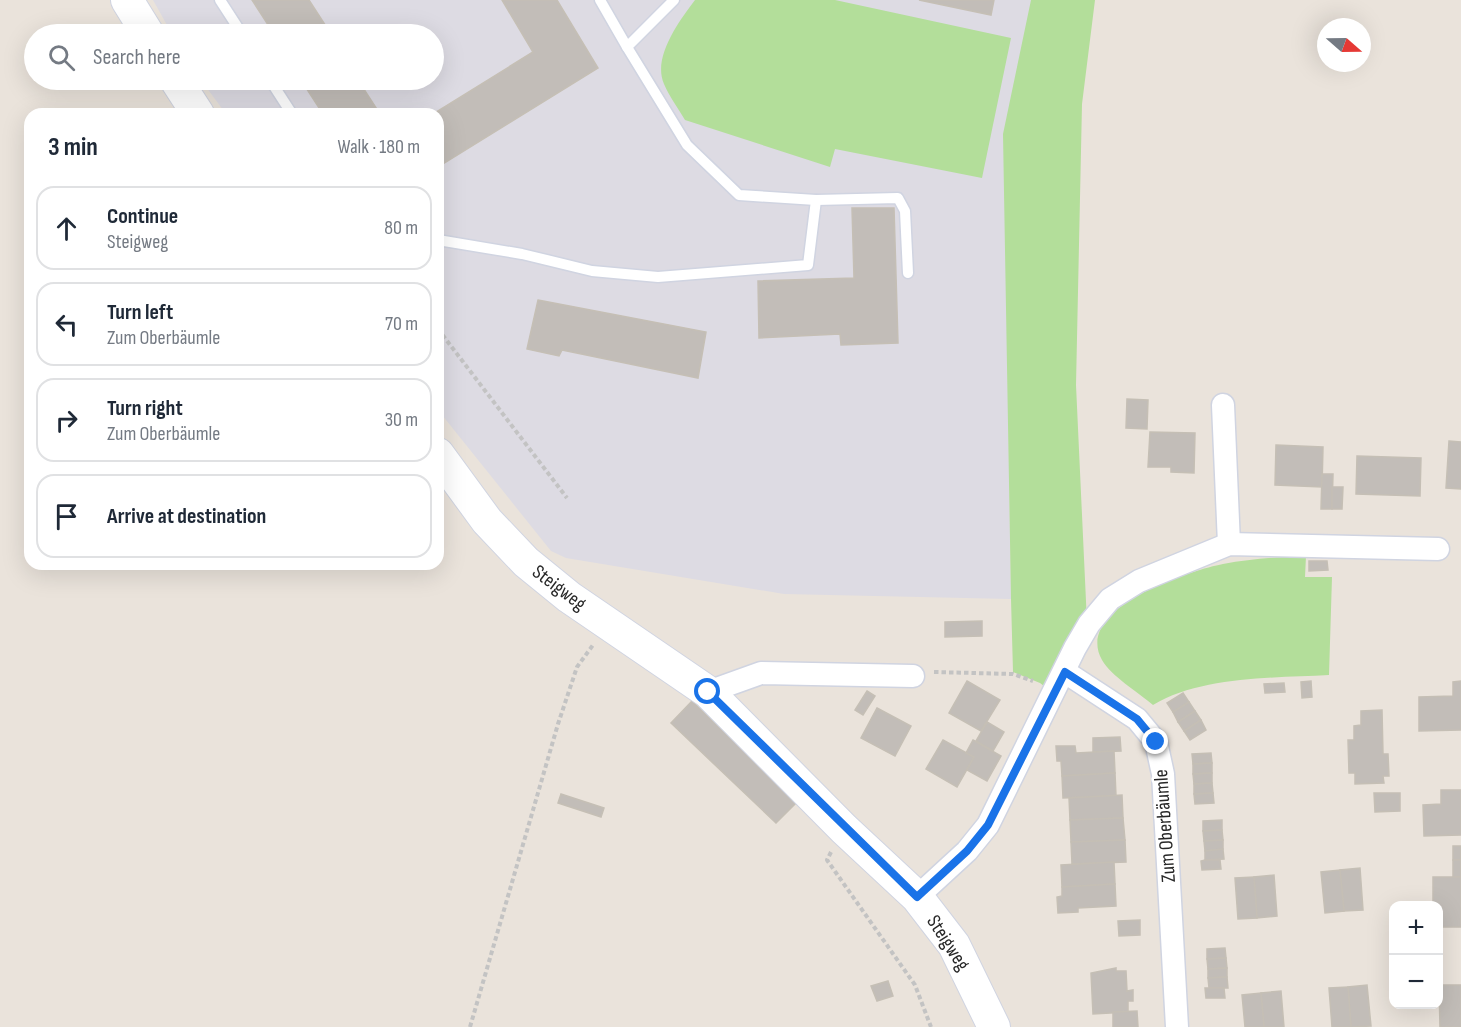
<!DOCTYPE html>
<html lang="en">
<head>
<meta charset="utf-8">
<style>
	:root { --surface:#fff; --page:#f2f2f3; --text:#1f2937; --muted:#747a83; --line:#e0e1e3 }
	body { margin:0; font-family:"Sofia Sans Condensed",sans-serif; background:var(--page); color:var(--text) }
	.controls { position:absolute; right:18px; bottom:18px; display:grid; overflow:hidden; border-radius:12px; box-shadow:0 6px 24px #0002 }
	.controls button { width:54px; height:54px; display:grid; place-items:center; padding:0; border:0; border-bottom:2px solid var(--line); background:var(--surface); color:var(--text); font:30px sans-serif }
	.compass { position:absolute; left:1317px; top:18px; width:54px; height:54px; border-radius:50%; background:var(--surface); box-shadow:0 6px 24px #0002; rotate:110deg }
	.stop { position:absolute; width:18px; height:18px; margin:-14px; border:4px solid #1a73e8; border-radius:50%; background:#fff }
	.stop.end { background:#1a73e8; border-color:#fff; box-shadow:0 2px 6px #0008 }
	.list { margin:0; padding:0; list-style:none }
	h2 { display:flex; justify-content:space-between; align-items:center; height:78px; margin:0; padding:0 24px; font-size:26px }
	h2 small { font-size:20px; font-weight:400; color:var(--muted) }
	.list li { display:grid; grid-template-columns:39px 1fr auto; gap:18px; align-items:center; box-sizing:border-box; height:84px; margin:0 12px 12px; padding:0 12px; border:2px solid var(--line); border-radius:18px }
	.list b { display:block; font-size:22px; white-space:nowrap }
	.list p { margin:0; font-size:20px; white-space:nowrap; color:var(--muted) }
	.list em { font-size:20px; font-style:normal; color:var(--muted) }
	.icon { flex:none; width:33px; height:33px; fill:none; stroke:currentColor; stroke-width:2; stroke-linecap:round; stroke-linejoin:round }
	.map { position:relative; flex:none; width:1461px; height:1027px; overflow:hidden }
	.search { position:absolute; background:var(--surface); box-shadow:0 6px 24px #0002; left:24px; top:24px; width:420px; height:66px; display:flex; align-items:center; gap:15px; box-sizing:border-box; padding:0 21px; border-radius:33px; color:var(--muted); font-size:22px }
	.panel { position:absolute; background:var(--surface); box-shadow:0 6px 24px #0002; left:24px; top:108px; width:420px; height:462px; border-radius:18px }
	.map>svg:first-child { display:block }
	.industrial { fill:#dddbe3 }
	.green { fill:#b3de9a }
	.building { fill:#c2bdb8; stroke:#c5bfb5; stroke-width:1.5 }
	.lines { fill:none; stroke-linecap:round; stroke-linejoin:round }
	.lane-casing { stroke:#d0d4e1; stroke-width:13 }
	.street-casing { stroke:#d0d4e1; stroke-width:25 }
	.secondary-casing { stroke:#d0d4e1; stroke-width:34 }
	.path { stroke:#c3c3c3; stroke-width:4; stroke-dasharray:4.5 3; stroke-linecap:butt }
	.lane { stroke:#fff; stroke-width:10 }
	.street { stroke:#fff; stroke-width:22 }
	.secondary { stroke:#fff; stroke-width:32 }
	.route { stroke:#1a73e8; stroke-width:8 }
	.labels { text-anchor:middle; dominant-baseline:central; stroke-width:5; stroke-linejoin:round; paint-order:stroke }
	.street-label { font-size:20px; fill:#282828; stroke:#fff }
</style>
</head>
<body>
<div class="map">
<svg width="1461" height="1027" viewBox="0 0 1461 1027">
	<rect width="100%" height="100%" fill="#eae3db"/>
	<path class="industrial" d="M153 0H1032L1004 134 1011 599 784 594 566 558 551 551 438 410V114H226L201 80H434V34H172Z"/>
	<g class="green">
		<path d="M695 0H835L1011 38 982 178 835 149 830 167 685 120C678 108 669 96 664 84 652 57 680 20 695 0Z"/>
		<path d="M1031 0H1095L1082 104 1076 385 1087 623 1052 692 1040 683 1013 672 1011 599 1003 134Z"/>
		<path d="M1306 556 1305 577H1332L1329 675C1274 678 1201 676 1153 705 1138 692 1111 676 1102 660 1073 608 1188 571 1223 564 1251 559 1278 557 1306 556Z"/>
	</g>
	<g class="building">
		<path d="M252 0H309L331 34H274Z"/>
		<path d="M502 0H557L598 68 438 167V114H433L533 52Z"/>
		<path d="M919 0H994L991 15Z"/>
		<path d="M301 80H358L380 114H323Z"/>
		<path d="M852 208H894L898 343 841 345 840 334 759 338 758 281 854 278Z"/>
		<path d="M538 300 706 332 698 378 562 350 559 356 527 349Z"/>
		<path d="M1127 399 1148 400 1147 429 1126 428Z"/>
		<path d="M1150 432 1195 433 1194 473 1171 472V467H1148Z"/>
		<path d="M1449 441 1461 442V489L1446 488Z"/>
		<path d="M1276 445 1323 447 1322 487 1275 485Z"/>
		<path d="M1357 456 1421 458 1420 496 1356 494Z"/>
		<path d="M1322 474H1333L1332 509H1321Z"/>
		<path d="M1332 487H1343L1342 509H1332Z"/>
		<path d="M1309 561H1327L1328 570 1309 571Z"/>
		<path d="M982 621V636L945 637V622Z"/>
		<path d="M967 681 1000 700 981 731 949 713Z"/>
		<path d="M1311 681 1312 697 1302 698 1301 682Z"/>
		<path d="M1461 681V730L1419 731V697L1453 696V682Z"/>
		<path d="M1284 683 1285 692 1265 693 1264 684Z"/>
		<path d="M867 691 875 696 863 715 855 710Z"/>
		<path d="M1183 693 1189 702 1173 712 1167 703Z"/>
		<path d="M692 701 797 802 776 823 671 723Z"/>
		<path d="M1189 702 1195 711 1178 722 1173 712Z"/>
		<path d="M877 708 911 726 895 756 861 738Z"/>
		<path d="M1382 710 1383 754H1388L1389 776H1383L1384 783 1355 784V773H1349L1348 740H1354V726L1361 725V711Z"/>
		<path d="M1195 711 1201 720 1184 731 1178 722Z"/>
		<path d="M1201 720 1206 730 1190 740 1184 731Z"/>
		<path d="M987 722 1004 732 993 751 976 741Z"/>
		<path d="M1120 737 1121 751 1093 752V738Z"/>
		<path d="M943 740 974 757 957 787 926 769Z"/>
		<path d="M973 740 1001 756 987 781 967 770 974 757 966 753Z"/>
		<path d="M1056 746H1075L1076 753 1114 751 1115 773 1062 776 1061 761H1057Z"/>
		<path d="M1211 753 1212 763 1193 764 1192 754Z"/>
		<path d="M1212 763V773L1193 774V764Z"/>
		<path d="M1115 773 1116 796 1063 798 1062 776Z"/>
		<path d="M1212 773V783L1194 784 1193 774Z"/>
		<path d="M1212 783 1213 793 1194 794V784Z"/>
		<path d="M1441 790H1461V835L1424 836 1423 805 1441 804Z"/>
		<path d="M1213 793 1214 803 1195 804 1194 794Z"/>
		<path d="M1374 793H1400V811L1375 812Z"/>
		<path d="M561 794 604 808 601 817 558 803Z"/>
		<path d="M1122 795 1123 818 1070 820 1069 798Z"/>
		<path d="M1123 818 1125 840 1071 842 1070 820Z"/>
		<path d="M1222 820V830L1203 831V821Z"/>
		<path d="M1222 830 1223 840 1204 841 1203 831Z"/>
		<path d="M1125 840 1126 862 1072 864 1071 842Z"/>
		<path d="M1223 840V849L1205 851 1204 841Z"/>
		<rect x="1453" y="846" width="8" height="14"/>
		<path d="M1223 849 1224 859 1205 860V851Z"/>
		<path d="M1205 860H1220L1221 869 1202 870 1201 861Z"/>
		<rect x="1453" y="860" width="8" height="17"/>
		<path d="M1114 862 1115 884 1062 887 1061 865Z"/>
		<path d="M1360 868 1363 910 1344 911 1340 870Z"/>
		<path d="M1340 870 1344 911 1325 913 1321 872Z"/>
		<path d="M1274 875 1277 916 1257 918 1254 877Z"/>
		<path d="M1254 877 1257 918 1238 919 1235 878Z"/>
		<path d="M1433 877H1461V927H1438V906H1433Z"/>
		<path d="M1115 884 1116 906 1078 908V912L1058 913 1057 897 1062 896V887Z"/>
		<path d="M1140 920V935L1119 936 1118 921Z"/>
		<path d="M1225 948 1226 958 1207 959V949Z"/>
		<path d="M1226 958 1227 968 1208 969 1207 959Z"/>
		<path d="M1116 968V971H1126L1127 991 1133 990V1001H1128V1012L1093 1014 1091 973Z"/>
		<path d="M1227 968V977L1208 978V969Z"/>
		<path d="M1227 977 1228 988H1209L1208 978Z"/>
		<path d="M888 981 893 996 877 1001 871 986Z"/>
		<path d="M1367 985 1371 1026 1351 1027 1348 987Z"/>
		<path d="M1439 985H1461V1027H1440Z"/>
		<path d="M1348 987 1351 1027H1332L1329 988Z"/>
		<path d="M1205 988H1224L1225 998H1206Z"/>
		<path d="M1281 991 1284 1027H1264L1261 993Z"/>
		<path d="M1261 993 1264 1027H1245L1242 995Z"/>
		<path d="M1137 1011 1138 1027H1113V1012Z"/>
	</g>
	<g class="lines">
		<defs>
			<g id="lane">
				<path d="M220 0 242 34"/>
				<path d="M600 0 627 47"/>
				<path d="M270 80 292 114"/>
				<path d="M816 200 898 198 905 211 908 273"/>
				<path d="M438 240 522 254 592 271 658 277 808 265 816 200 739 195 687 145 627 47 674 0"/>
			</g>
			<g id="street">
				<path d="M1223 405 1229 544"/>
				<path d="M1065 672 1137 719 1156 742 1163 774 1177 1027"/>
				<path d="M708 692 761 673 913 676"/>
				<path d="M917 897 967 851 988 825 1075 648 1089 624 1110 599 1139 581 1229 544 1438 549"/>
			</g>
			<g id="secondary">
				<path d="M127 0 148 34"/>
				<path d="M176 80 198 114"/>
				<path d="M438 454 487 521 526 562 569 597 708 692 844 829 917 897 954 945 994 1027"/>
			</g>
		</defs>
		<use href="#lane" class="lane-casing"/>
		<use href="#street" class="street-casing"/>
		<use href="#secondary" class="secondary-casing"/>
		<g class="path">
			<path d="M438 329 567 498"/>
			<path d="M934 672 1013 674 1033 681"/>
			<path d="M831 852 827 860 915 985 931 1027"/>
			<path d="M470 1027 558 724 577 667 593 645"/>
		</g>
		<use href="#lane" class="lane"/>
		<use href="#street" class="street"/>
		<use href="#secondary" class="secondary"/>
	</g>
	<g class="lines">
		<path class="route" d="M708 692 917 897 967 851 988 825 1065 672 1137 719 1156 742"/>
	</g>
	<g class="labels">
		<g class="street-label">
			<text transform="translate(559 588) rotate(37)">Steigweg</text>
			<text transform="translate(1165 826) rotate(-94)">Zum Oberbäumle</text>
			<text transform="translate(948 943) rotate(57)">Steigweg</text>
		</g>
	</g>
</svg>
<div class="controls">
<button>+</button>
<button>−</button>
</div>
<svg class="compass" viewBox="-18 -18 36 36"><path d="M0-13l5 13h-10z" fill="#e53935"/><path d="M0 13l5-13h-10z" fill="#747a83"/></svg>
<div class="stop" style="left:708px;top:692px"></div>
<div class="stop end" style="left:1156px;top:742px"></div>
<div class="search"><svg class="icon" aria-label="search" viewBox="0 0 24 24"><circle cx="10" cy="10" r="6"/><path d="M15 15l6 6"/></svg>Search here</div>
<section class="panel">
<h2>3 min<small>Walk · 180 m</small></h2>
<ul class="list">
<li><svg class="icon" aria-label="ahead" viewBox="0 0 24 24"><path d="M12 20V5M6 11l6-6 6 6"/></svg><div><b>Continue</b><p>Steigweg</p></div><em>80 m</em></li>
<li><svg class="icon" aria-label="left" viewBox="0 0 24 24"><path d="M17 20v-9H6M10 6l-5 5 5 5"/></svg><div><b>Turn left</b><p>Zum Oberbäumle</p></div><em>70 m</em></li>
<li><svg class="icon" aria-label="right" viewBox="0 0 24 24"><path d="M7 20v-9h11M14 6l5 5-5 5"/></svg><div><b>Turn right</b><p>Zum Oberbäumle</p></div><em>30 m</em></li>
<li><svg class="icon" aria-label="arrive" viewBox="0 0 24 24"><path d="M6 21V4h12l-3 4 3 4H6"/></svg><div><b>Arrive at destination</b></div></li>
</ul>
</section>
</div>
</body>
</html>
